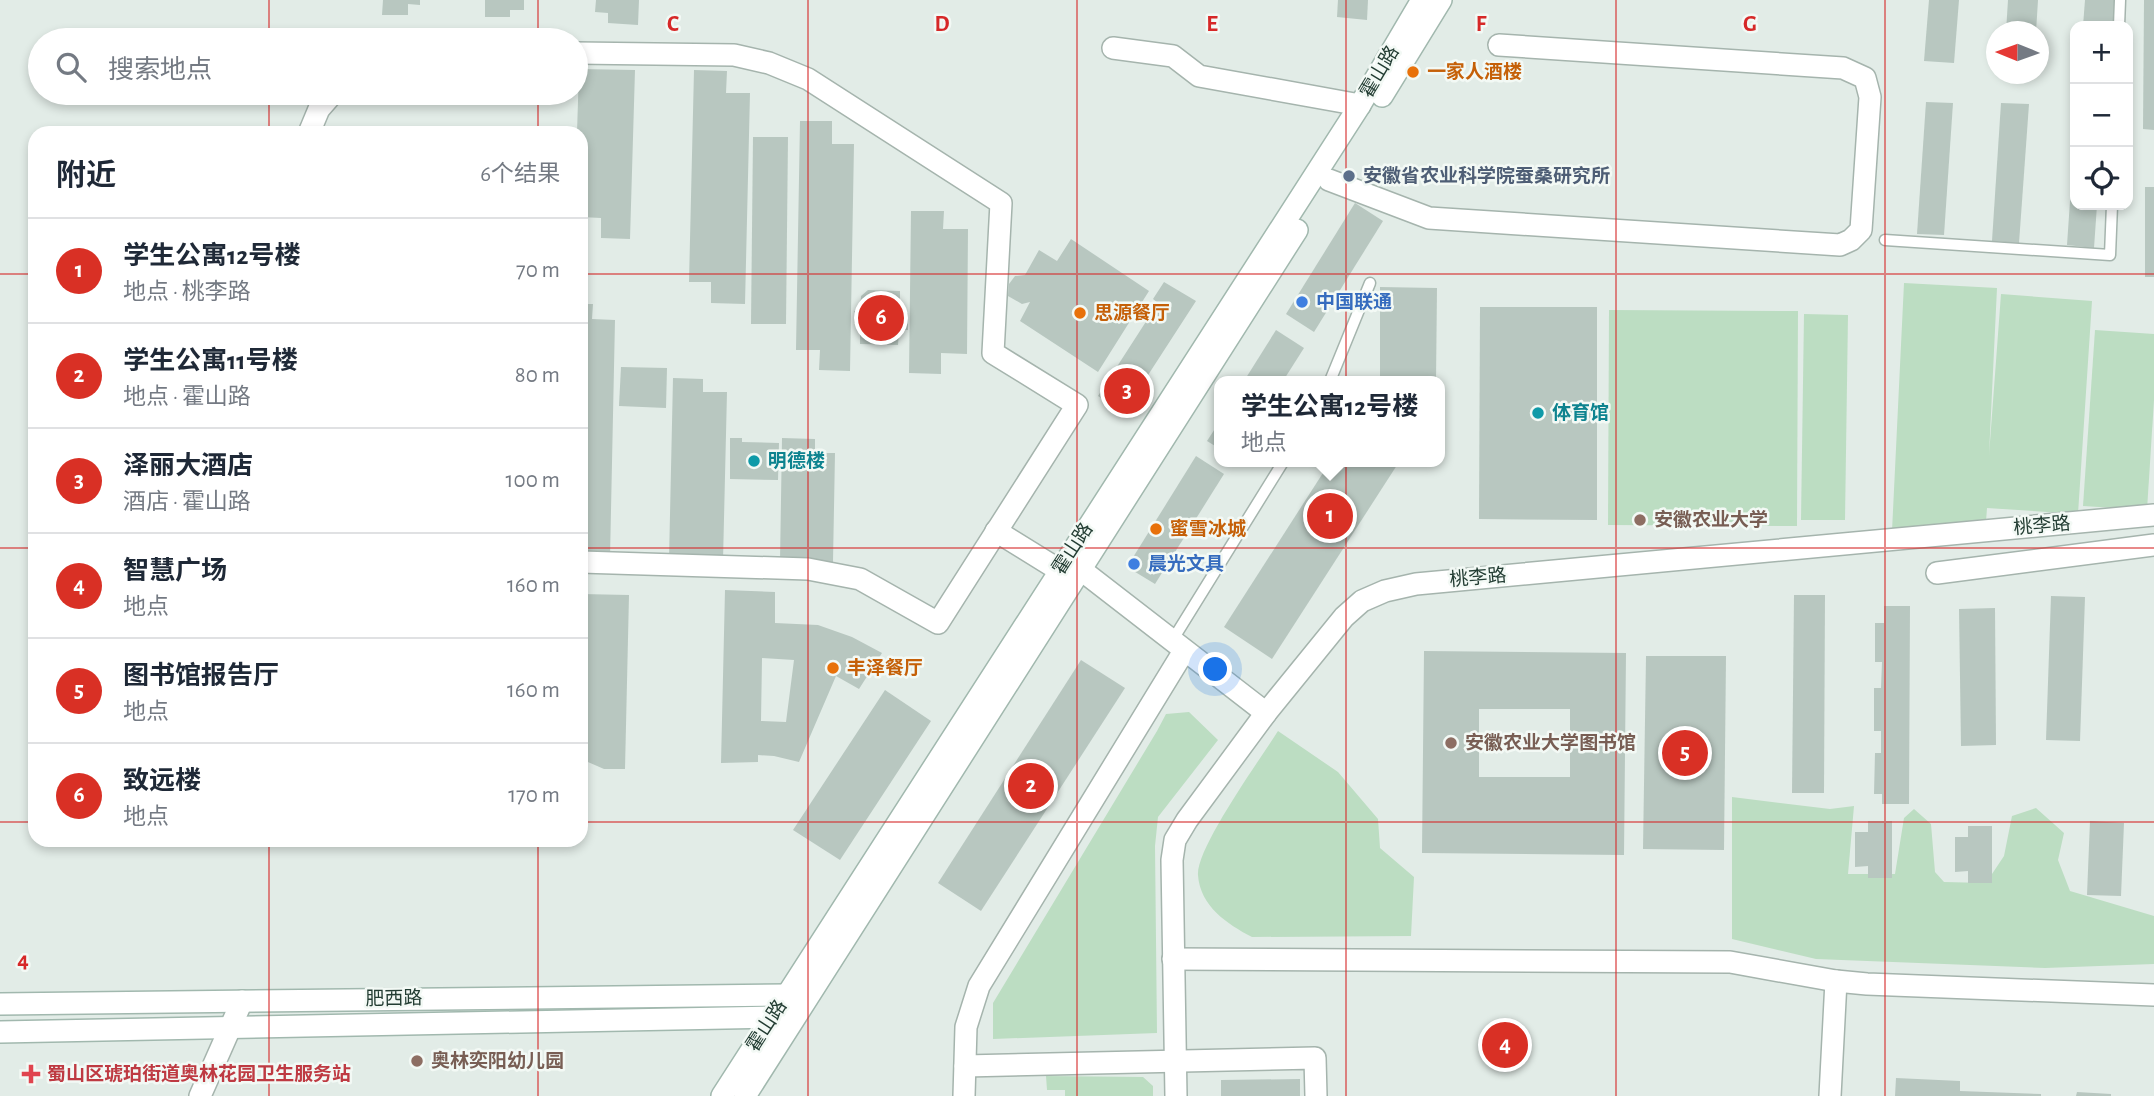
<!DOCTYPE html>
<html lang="zh">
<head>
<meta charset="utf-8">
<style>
	:root { --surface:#fff; --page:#f2f2f3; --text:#1f2937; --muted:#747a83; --line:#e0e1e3; --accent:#d93025 }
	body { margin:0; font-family:"Alegreya Sans","Noto Sans SC",sans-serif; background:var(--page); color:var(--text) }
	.controls { position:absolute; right:21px; top:21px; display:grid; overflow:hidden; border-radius:14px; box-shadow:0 4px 10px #0003 }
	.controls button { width:63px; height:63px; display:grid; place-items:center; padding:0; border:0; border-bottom:2px solid var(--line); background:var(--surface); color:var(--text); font:35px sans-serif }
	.compass { position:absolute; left:1986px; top:21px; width:63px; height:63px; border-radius:50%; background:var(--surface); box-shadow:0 4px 10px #0003; rotate:271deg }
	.you { position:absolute; left:1216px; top:670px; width:24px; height:24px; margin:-18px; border:5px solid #fff; border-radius:50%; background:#1a73e8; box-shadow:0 0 0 10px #1a73e833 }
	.badge { display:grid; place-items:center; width:46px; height:46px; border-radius:50%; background:var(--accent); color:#fff; font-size:23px; font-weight:700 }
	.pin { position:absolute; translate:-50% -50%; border:4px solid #fff; box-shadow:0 2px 7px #0006 }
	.popup { position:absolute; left:1214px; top:376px; width:231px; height:91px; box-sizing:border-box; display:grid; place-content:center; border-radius:14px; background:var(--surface); filter:drop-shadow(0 2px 5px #0005); font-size:23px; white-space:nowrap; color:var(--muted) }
	.popup b { font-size:26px; color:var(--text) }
	.popup::after { content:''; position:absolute; left:50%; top:100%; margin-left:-14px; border:14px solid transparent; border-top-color:var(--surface) }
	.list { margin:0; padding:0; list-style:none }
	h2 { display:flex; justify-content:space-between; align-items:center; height:91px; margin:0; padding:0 28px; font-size:30px }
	h2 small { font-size:23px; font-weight:400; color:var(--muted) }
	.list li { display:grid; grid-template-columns:46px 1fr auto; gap:21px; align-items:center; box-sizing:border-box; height:105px; padding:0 28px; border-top:2px solid var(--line) }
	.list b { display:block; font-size:26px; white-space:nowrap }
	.list p { margin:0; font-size:23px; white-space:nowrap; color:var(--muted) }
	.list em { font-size:23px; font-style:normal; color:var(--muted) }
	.icon { flex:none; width:38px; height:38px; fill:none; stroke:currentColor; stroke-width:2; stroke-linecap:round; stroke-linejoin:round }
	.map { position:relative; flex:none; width:2154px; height:1096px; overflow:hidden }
	.search { position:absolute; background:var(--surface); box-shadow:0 4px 10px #0003; left:28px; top:28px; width:560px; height:77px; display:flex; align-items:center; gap:18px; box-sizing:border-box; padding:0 24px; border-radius:38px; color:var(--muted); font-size:26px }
	.panel { position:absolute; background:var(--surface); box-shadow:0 4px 10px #0003; left:28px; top:126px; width:560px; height:721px; border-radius:21px }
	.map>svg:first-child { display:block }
	.green { fill:#bcddc2 }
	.building { fill:#b8c7c0; fill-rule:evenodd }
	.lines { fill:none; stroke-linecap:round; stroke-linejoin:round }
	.lane-casing { stroke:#a5b4ad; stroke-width:13 }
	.street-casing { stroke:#a5b4ad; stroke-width:24 }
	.secondary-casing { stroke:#a1b8ae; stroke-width:24 }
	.lane { stroke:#fff; stroke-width:10 }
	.street { stroke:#fff; stroke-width:21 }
	.secondary { stroke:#fff; stroke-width:21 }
	.grid { fill:none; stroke:#d62828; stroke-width:2; stroke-opacity:0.55 }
	.food-dot { fill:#e8710a; stroke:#f3f9f5; stroke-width:2.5 }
	.service-dot { fill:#5c6f8a; stroke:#f3f9f5; stroke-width:2.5 }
	.shop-dot { fill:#3f7fe0; stroke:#f3f9f5; stroke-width:2.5 }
	.culture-dot { fill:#0f9aa8; stroke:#f3f9f5; stroke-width:2.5 }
	.education-dot { fill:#8d6e63; stroke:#f3f9f5; stroke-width:2.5 }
	.health-dot { fill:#e0444e; stroke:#f3f9f5; stroke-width:2.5 }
	.labels { text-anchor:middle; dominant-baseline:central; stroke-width:5; stroke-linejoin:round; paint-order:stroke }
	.street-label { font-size:19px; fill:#233d33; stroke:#f3f9f5 }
	.food-label { font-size:19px; font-weight:bold; fill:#c56008; stroke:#f3f9f5; text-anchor:start }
	.service-label { font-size:19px; font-weight:bold; fill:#4e5e75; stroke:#f3f9f5; text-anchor:start }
	.shop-label { font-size:19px; font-weight:bold; fill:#366cbe; stroke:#f3f9f5; text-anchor:start }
	.culture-label { font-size:19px; font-weight:bold; fill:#0d838f; stroke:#f3f9f5; text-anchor:start }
	.education-label { font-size:19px; font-weight:bold; fill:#785e54; stroke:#f3f9f5; text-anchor:start }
	.health-label { font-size:19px; font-weight:bold; fill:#be3a42; stroke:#f3f9f5; text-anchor:start }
	.grid-label { font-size:23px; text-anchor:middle; font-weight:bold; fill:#d62828; stroke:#f3f9f5; stroke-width:5; stroke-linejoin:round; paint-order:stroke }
</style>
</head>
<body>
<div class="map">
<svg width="2154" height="1096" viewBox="0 0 2154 1096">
	<rect width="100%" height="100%" fill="#e2ece7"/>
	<g class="green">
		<path d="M1904 283 1997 288 1989 455 2001 294 2092 301 2078 514 1987 508 1985 535 1892 531Z"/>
		<path d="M1609 310 1798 311 1797 526 1608 525Z"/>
		<path d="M1804 314 1848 315 1845 520H1801Z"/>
		<path d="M2095 330 2154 334V400L2147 510 2083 506Z"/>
		<path d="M1189 712 1218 740 1158 817 1155 846 1157 1033 993 1039V1003L1157 731 1166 714Z"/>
		<path d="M1278 731 1338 772 1378 819 1380 848 1414 877 1411 936 1252 937C1227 924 1200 906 1198 875 1196 848 1261 758 1278 731Z"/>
		<path d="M1732 797 1830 809 1854 806 1848 874H1895L1904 818 1914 809 1931 824 1935 872 1944 882 1986 883 2004 856 2012 816 2036 808 2064 833 2058 860 2070 891 2154 916V964L2045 968 1816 959 1732 939Z"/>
		<path d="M1046 1076 1143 1077 1153 1086V1096H1065V1090H1047Z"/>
	</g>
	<g class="building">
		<path d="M383 0H420V5L408 4V15H382Z"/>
		<path d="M485 0H524V10H510V17H485Z"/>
		<path d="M596 0H639L638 25 608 23V13L595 12Z"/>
		<path d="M1338 0H1368L1367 20 1337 17Z"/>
		<path d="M1929 0H1959L1954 63 1924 61Z"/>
		<path d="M2008 0H2038L2036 32H2006Z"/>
		<path d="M2085 0H2115L2114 26H2083Z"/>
		<path d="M2144 0H2154V130L2143 129Z"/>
		<path d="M579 69 635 70 630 239 601 238V218L581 217V133H577Z"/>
		<path d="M694 70 727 71 726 93H750L745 304 711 303V282H689Z"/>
		<path d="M1926 102 1953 103 1944 235 1917 234Z"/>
		<path d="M2001 103 2029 104 2019 243 1992 241Z"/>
		<path d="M800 121H832V144H854L850 371 819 370 820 350H796Z"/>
		<path d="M337 127 405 129V133H337Z"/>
		<path d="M753 137H788L786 324H751Z"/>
		<path d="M2073 157H2075V205H2097L2094 248 2067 245Z"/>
		<rect x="2145" y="187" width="9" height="90"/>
		<path d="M1355 203 1383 221 1314 332 1286 314Z"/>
		<path d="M911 211H944L943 229H968L967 354 941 353V374L909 373Z"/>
		<path d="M1071 239 1149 291 1098 372 1020 321 1030 302 1022 304 1008 296 1009 284 1015 276 1025 275 1039 250 1057 261Z"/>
		<path d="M1164 282 1196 301 1139 389 1131 395 1122 397 1108 392 1103 399 1098 396 1158 303 1153 299Z"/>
		<path d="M1380 287 1437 288 1436 381H1380Z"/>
		<path d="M868 290 900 291V312L908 313V330H899L898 345 860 344V323H854V311H860L861 296Z"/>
		<path d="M581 304H593L592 319 615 320 610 558 581 557Z"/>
		<path d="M1480 307H1597V520L1479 519Z"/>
		<path d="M1276 330 1304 348 1283 381H1244Z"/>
		<path d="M621 367 667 368 666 408 619 406Z"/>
		<path d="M673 378 703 379V392H727L723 561 669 560Z"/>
		<path d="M1220 421V449L1207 441Z"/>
		<path d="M730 438H742V442L779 443 778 480 730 479Z"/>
		<path d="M782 438 815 439V453H835L833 562 780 561Z"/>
		<path d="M1196 456 1224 474 1155 584 1127 567Z"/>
		<path d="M1330 462H1399L1272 659 1224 627Z"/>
		<path d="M725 590 775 592V623L818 625 852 637 882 653 859 689 836 676 799 762 774 756 758 755V762L721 763ZM762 658 794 660 786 722 761 721Z"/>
		<path d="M581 594 629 595 625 769H604L581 759Z"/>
		<path d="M1794 595H1825L1824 793H1792Z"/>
		<path d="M2051 596 2085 597 2080 741 2046 740Z"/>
		<path d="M1884 606H1910L1909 804H1882V794H1874L1875 753H1881V731H1874V688H1881L1882 662H1875V623H1884Z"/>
		<path d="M1995 608 1996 745 1961 746 1959 609Z"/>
		<path d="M1424 651 1626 653 1624 855 1422 853ZM1479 709H1570V777H1479Z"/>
		<path d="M1646 656H1726L1724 850 1643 849Z"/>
		<path d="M1081 660 1125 688 981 911 938 883Z"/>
		<path d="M885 690 931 721 840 860 793 830Z"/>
		<path d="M1868 821H1892V878H1868V866L1855 867V832H1868Z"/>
		<path d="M2090 821 2124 823 2121 896 2087 895Z"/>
		<path d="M1968 826H1992V883H1968V871L1955 872V837H1968Z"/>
		<path d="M1896 1078 1960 1081V1091L2041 1094V1096H1895Z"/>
		<path d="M1300 1079V1096H1221V1080Z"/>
		<path d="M2077 1092 2111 1094V1096H2076Z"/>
	</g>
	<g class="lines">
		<defs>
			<g id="lane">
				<path d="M2119 26 2120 0"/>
				<path d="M1885 240 2110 255 2112 205"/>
				<path d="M1330 381 1370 283"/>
				<path d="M1172 641 1283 462"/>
			</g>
			<g id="street">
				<path d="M1113 48 1173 56 1199 76 1360 105"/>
				<path d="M576 53 734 55 769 63 808 79 1001 203 993 353 1077 405 938 623 860 579 808 569 581 562"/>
				<path d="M309 133 319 109 333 93"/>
				<path d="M1329 180 1429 218 1840 245 1851 240 1861 230 1870 97 1865 78 1843 68 1499 45"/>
				<path d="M996 531 1059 570"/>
				<path d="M1080 569 1266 713"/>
				<path d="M1937 573 2154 545"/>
				<path d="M1173 959 1730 962 1836 981 1867 984 2154 995"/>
				<path d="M965 1066 1315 1058 1316 1096"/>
				<path d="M200 1096 242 1001"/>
				<path d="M964 1096 966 1027 979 986 1184 651"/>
				<path d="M1176 1096 1172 860 1175 840 1187 820 1266 713 1344 617 1362 601 1385 591 1416 584 2154 515"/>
				<path d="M1830 1096 1836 981"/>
			</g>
			<g id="secondary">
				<path d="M1382 96 1441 0"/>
				<path d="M0 1004 787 995"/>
				<path d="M0 1032 772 1017"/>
				<path d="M722 1096 1360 105 1422 0"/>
				<path d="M745 1096 1297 230"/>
			</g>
		</defs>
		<use href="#lane" class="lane-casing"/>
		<use href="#street" class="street-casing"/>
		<use href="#secondary" class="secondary-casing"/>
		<use href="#lane" class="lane"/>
		<use href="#street" class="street"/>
		<use href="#secondary" class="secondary"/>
	</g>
	<path class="grid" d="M269 0V40M538 0V40M808 0V1096M1077 0V1096M1346 0V1096M1616 0V1096M1885 0V1096M269 93V133M538 93V133M0 274H35M581 274H2154M0 548H35M581 548H2154M0 822H35M581 822H2154M269 840V1096M538 840V1096"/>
	<g class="food-dot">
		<circle cx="1413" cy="72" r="7"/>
		<circle cx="1080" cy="313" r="7"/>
		<circle cx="1156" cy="529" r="7"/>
		<circle cx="833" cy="668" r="7"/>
	</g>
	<circle class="service-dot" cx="1349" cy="176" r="7"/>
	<g class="shop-dot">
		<circle cx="1302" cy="302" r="7"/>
		<circle cx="1134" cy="564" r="7"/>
	</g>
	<g class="culture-dot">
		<circle cx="1538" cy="413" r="7"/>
		<circle cx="754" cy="461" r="7"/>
	</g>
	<g class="education-dot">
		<circle cx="1640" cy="520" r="7"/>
		<circle cx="1451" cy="743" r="7"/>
		<circle cx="417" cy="1061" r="7"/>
	</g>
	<path class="health-dot" d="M27.5 1063.5h7v7h7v7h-7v7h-7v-7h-7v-7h7z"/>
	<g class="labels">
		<g class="street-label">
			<text transform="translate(1380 72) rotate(-59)">霍山路</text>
			<text transform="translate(2042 526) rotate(-5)">桃李路</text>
			<text transform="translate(1073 549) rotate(-57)">霍山路</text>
			<text transform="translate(1478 578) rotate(-5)">桃李路</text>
			<text transform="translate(394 999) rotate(-1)">肥西路</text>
			<text transform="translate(767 1026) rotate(-57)">霍山路</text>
		</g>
		<g class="food-label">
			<text x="1427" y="72">一家人酒楼</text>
			<text x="1094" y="313">思源餐厅</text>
			<text x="1170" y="529">蜜雪冰城</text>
			<text x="847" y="668">丰泽餐厅</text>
		</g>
		<g class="service-label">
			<text x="1363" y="176">安徽省农业科学院蚕桑研究所</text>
		</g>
		<g class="shop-label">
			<text x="1316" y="302">中国联通</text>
			<text x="1148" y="564">晨光文具</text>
		</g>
		<g class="culture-label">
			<text x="1552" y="413">体育馆</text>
			<text x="768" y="461">明德楼</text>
		</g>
		<g class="education-label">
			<text x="1654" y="520">安徽农业大学</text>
			<text x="1465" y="743">安徽农业大学图书馆</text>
			<text x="431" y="1061">奥林奕阳幼儿园</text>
		</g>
		<g class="health-label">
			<text x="47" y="1074">蜀山区琥珀街道奥林花园卫生服务站</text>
		</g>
	</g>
	<g class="grid-label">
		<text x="673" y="31">C</text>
		<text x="942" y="31">D</text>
		<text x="1212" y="31">E</text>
		<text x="1481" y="31">F</text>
		<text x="1750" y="31">G</text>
		<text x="23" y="967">4</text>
	</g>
</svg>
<div class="controls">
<button>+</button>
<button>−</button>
<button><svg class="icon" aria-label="locate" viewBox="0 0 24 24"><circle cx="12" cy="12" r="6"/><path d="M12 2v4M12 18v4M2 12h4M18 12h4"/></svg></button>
</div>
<svg class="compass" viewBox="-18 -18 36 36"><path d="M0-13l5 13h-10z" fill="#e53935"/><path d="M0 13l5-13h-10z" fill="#747a83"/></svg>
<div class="you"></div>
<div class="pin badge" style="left:1330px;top:516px">1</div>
<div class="popup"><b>学生公寓12号楼</b>地点</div>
<div class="pin badge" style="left:1031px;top:786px">2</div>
<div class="pin badge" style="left:1127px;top:391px">3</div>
<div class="pin badge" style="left:1505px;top:1045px">4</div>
<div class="pin badge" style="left:1685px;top:753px">5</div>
<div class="pin badge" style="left:881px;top:318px">6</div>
<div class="search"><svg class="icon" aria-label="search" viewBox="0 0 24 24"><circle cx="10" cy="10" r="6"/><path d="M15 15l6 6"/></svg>搜索地点</div>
<section class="panel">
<h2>附近<small>6个结果</small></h2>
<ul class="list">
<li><span class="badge">1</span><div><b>学生公寓12号楼</b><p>地点 · 桃李路</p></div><em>70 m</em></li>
<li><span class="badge">2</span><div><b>学生公寓11号楼</b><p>地点 · 霍山路</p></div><em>80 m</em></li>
<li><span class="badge">3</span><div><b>泽丽大酒店</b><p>酒店 · 霍山路</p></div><em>100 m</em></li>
<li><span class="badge">4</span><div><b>智慧广场</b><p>地点</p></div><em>160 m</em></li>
<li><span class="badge">5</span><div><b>图书馆报告厅</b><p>地点</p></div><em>160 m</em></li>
<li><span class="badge">6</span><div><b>致远楼</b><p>地点</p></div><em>170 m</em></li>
</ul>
</section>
</div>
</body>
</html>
